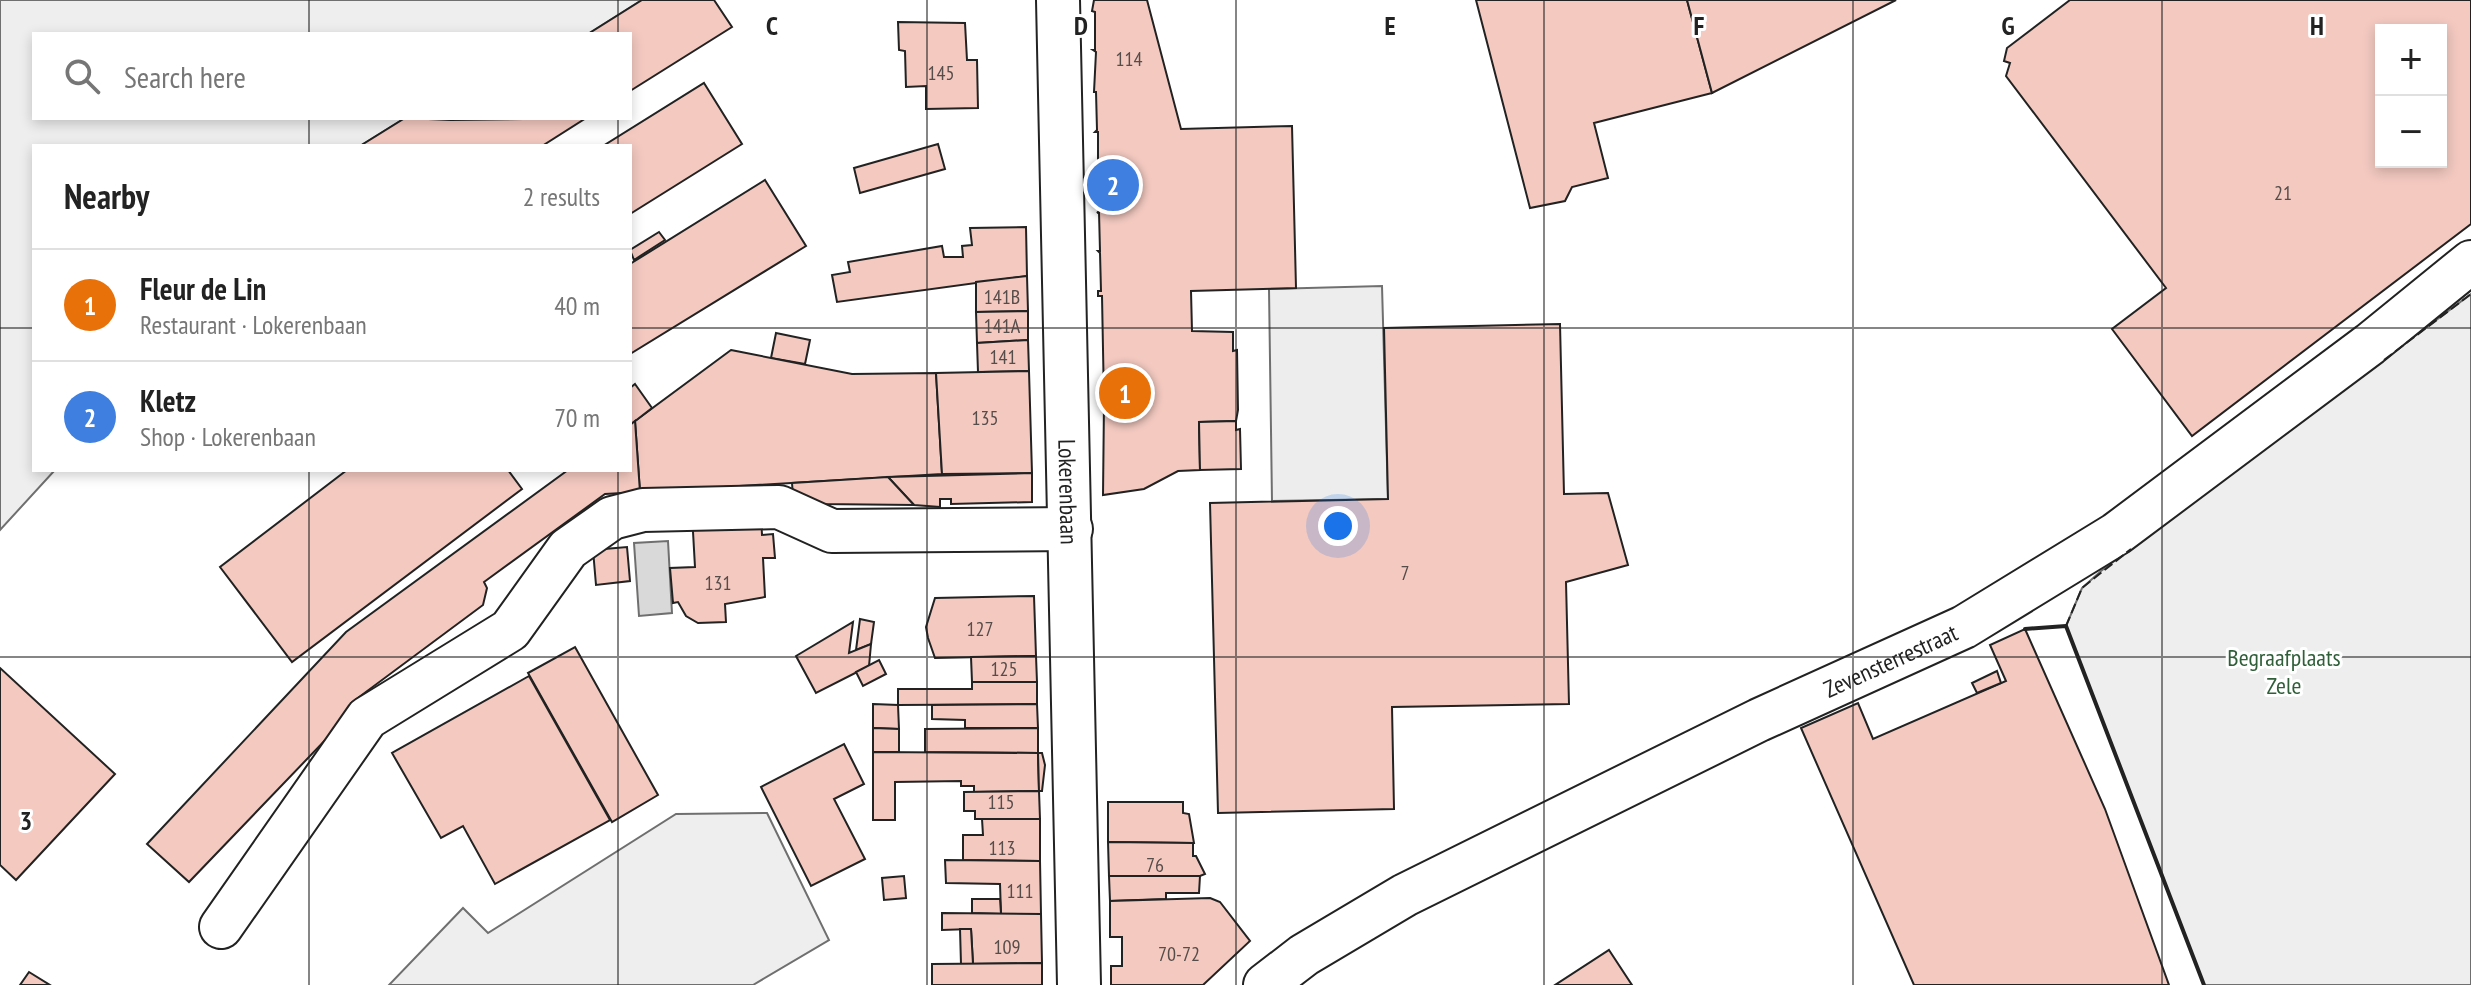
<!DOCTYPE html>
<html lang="en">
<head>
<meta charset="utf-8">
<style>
	:root { --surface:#fff; --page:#f2f2f2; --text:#222; --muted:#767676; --line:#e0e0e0; --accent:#2563eb }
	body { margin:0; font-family:"PT Sans Narrow",sans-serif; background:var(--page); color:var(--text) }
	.controls { position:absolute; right:24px; top:24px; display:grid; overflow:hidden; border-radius:0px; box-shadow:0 4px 12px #0003 }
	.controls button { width:72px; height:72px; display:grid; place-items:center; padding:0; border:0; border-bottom:2px solid var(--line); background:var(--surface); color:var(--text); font:40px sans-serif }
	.you { position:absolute; left:1338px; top:526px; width:28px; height:28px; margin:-20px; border:6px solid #fff; border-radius:50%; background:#1a73e8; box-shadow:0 0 0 12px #1a73e833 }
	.badge { display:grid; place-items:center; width:52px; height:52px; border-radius:50%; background:var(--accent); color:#fff; font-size:26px; font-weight:700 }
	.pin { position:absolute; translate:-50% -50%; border:4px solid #fff; box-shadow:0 2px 8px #0006 }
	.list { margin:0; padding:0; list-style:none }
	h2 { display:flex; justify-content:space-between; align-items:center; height:104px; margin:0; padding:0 32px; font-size:34px }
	h2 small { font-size:26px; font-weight:400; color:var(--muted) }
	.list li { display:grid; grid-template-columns:52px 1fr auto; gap:24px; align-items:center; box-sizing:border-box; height:112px; padding:0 32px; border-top:2px solid var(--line) }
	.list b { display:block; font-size:30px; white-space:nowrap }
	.list p { margin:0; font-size:26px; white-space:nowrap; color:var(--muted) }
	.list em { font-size:26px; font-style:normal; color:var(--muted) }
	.icon { flex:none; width:44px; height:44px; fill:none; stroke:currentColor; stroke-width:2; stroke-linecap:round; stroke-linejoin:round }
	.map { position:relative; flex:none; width:2471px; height:985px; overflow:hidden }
	.search { position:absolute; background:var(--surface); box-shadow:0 4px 12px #0003; left:32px; top:32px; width:600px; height:88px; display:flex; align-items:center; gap:20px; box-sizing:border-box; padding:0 28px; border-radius:0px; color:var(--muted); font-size:30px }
	.panel { position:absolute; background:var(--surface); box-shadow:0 4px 12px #0003; left:32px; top:144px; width:600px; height:328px; border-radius:0px }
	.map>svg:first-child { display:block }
	.green { fill:#eee; stroke:#6f6f6f; stroke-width:2 }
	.parking { fill:#ededed; stroke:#6f6f6f; stroke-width:2 }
	.water { fill:#d9d9d9; stroke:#6f6f6f; stroke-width:2 }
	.building { fill:#f3c9c0; stroke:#222; stroke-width:2; fill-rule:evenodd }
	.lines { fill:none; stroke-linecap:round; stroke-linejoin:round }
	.minor-casing { stroke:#222; stroke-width:46 }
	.minor { stroke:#fff; stroke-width:42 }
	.fence { stroke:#222; stroke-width:2; stroke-dasharray:10 4; stroke-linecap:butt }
	.wall { stroke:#222; stroke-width:4 }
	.grid { fill:none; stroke:#222; stroke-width:2; stroke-opacity:0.55 }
	.labels { text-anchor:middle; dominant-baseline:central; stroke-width:6; stroke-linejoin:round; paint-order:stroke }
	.number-label { font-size:20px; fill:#564c4a }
	.street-label { font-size:24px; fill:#222; stroke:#fff }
	.park-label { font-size:24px; fill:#2f5e38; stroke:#fff }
	.grid-label { font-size:26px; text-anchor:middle; font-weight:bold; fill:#222; stroke:#fff; stroke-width:6; stroke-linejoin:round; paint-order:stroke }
</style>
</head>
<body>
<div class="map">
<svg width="2471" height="985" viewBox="0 0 2471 985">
	<rect width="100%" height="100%" fill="#fff"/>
	<g class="green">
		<path d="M0 0H642L588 34H34V118H405L360 146H34V470H55L0 530Z"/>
		<path d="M2471 294V985H2204L2066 626 2082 588 2101 571Z"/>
		<path d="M767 813 829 940 753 985H389L463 908 488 933 676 814Z"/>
	</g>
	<path class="parking" d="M1382 286 1388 499 1272 501 1269 289Z"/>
	<path class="water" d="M668 541 672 613 639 616 634 543Z"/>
	<g class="building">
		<path d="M642 0H714L732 27 630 91V34H588Z"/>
		<path d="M1094 0H1147L1181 129 1292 126 1296 288 1191 291 1192 331 1233 332V351L1237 350 1238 410 1236 421 1199 422 1200 470 1178 471 1144 489 1103 495 1104 402 1102 296H1098V291H1101L1100 253 1098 251H1100L1099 212 1097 213 1099 211 1096 170 1098 171V132H1095L1097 130 1096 92H1094L1096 52 1093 50H1095V12L1092 11Z"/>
		<path d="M1476 0H1687L1712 93 1594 123 1608 178 1572 187 1565 201 1530 208Z"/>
		<path d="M1687 0H1896L1712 93Z"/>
		<path d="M2070 0H2471V224L2192 436 2112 329 2166 288 2006 76 2010 63 2004 61 2007 48ZM2381 30H2441V162H2381Z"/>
		<path d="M898 22 965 23 967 60H977L978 108 926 109V86L906 87 905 51 899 50Z"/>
		<path d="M704 83 742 144 630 214V146H603Z"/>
		<path d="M405 118 451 120 586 118 542 146H360Z"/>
		<path d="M938 144 945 169 860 193 854 168Z"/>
		<path d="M765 180 806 246 630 354V264Z"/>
		<path d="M1026 227 1027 276 837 302 832 275 850 272 848 262 942 246 944 257H963L962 246 972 245 970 228Z"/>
		<path d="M659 232 665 240 634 260 630 250Z"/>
		<path d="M1027 276 1028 311 976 312V282Z"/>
		<path d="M1028 311V340L977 343 976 312Z"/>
		<path d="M1560 324 1564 494 1608 493 1628 565 1566 582 1569 704 1392 707 1394 809 1218 813 1210 503 1388 499 1384 328Z"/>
		<path d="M776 333 810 340 805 364 771 358Z"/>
		<path d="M1028 340 1029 371 978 372 977 343Z"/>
		<path d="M731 350 852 374 936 373 942 474 640 492 635 421Z"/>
		<path d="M1029 371 1032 473 942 474 936 373Z"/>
		<path d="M635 384 652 408 630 425V388Z"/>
		<path d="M635 421 640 492 605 494 484 582 487 588 483 605 351 703 356 708 189 882 147 844 346 632 568 470H630V425Z"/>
		<path d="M1236 421V430L1240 429 1241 469 1200 470 1199 422Z"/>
		<path d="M347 470H508L522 489 292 662 220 567Z"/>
		<path d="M1032 473V502L951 504V499H940V507L914 505 888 477Z"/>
		<path d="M888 477 914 505 819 504 793 496 792 483Z"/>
		<path d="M692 514H761L762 535 773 534 775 558H763L765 597 725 604 726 622 698 623 686 616 678 602 673 603 670 568 695 567Z"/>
		<path d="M627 547 630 581 596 585 593 550Z"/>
		<path d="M1034 596 1036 656 935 658 928 638 926 627 935 598Z"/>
		<path d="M860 619 874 622 871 644 856 650Z"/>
		<path d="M853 622 849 653 871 644 869 666 816 693 796 656Z"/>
		<path d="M2025 629 2105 809 2169 985H1914L1801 728 1858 703 1873 739 2006 681 1990 645Z"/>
		<path d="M575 647 658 795 612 822 528 673Z"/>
		<path d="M1036 656 1037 682H972L971 657Z"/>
		<path d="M879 660 886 674 863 686 856 672Z"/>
		<path d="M0 668 115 774 16 880 0 865Z"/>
		<path d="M1997 671 2001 683 1977 693 1972 683Z"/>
		<path d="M529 676 610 820 495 884 463 826 441 838 392 753Z"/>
		<path d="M972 682H1037V704L898 705V689H972Z"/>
		<path d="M873 704 898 705 899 729 873 728Z"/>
		<path d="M1037 704 1038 728H965V720L932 719V705Z"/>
		<path d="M873 728 899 729V752H873Z"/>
		<path d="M1038 728V753L925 752V729Z"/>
		<path d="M844 744 864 784 834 799 865 859 811 886 761 787Z"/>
		<path d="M873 752 1038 753 1039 791 974 792V786H961V781L895 782V820H873Z"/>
		<path d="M1038 753H1042L1045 765 1042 791H1039Z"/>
		<path d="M1039 791 1040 819H975V811H964V792Z"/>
		<path d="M1108 802H1183V813L1189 814 1194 843 1108 842Z"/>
		<path d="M982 819H1040V861L963 860V835H983Z"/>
		<path d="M1108 842 1193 843V856H1196L1205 874 1200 876H1109Z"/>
		<path d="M945 860 1040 861 1041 914H1001L1000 884 946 883Z"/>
		<path d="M904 876 906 898 884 900 882 878Z"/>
		<path d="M1109 876H1200L1199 893H1166V899L1110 901Z"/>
		<path d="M1210 898 1220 902 1250 941 1203 985H1111V966H1122V937H1110V901Z"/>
		<path d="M972 899H1000L1001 914 972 913Z"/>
		<path d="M942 913 1041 914 1042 963 973 964 971 929 942 930Z"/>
		<path d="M960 929H971L973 964H961Z"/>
		<path d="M1609 950 1632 985H1555Z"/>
		<path d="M932 964 1042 963V985H932Z"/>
		<path d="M29 972 50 985H20Z"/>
	</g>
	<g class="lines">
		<defs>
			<g id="minor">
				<path id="s1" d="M1058 0 1079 985"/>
				<path d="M221 927 367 718 510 630 568 549 612 518 643 510 779 507 832 531 1071 529"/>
				<path id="s2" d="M1265 985 1304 955 1405 895 1759 720 1964 627 2116 534 2370 344 2471 262"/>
			</g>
		</defs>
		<use href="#minor" class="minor-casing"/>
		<use href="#minor" class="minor"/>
		<g class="fence">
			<path d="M2384 360 2471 294"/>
			<path d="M2066 626 2082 588 2131 549"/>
		</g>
		<path class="wall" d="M2025 629 2066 626 2204 985"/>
	</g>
	<path class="grid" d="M309 0V34M618 0V34M927 0V985M1236 0V985M1544 0V985M1853 0V985M2162 0V985M309 118V146M618 118V146M0 328H34M630 328H2471M309 470V985M618 470V985M0 657H2471"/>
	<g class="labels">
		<g class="number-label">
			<text x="1129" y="59">114</text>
			<text x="941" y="73">145</text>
			<text x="2283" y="193">21</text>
			<text x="1002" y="297">141B</text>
			<text x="1002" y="326">141A</text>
			<text x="1003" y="357">141</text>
			<text x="985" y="418">135</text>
			<text x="1405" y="573">7</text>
			<text x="718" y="583">131</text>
			<text x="980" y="629">127</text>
			<text x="1004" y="669">125</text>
			<text x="1001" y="802">115</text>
			<text x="1002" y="848">113</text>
			<text x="1155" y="865">76</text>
			<text x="1020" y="891">111</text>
			<text x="1007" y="947">109</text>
			<text x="1179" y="954">70-72</text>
		</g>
		<g class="street-label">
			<text stroke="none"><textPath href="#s1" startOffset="492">Lokerenbaan</textPath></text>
			<text stroke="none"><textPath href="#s2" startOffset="706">Zevensterrestraat</textPath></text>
		</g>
		<g class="park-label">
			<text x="2284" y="657">Begraafplaats<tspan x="2284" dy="28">Zele</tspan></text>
		</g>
	</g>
	<g class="grid-label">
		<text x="772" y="35">C</text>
		<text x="1081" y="35">D</text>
		<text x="1390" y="35">E</text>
		<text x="1699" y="35">F</text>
		<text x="2008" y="35">G</text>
		<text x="2317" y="35">H</text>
		<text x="26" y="830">3</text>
	</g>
</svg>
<div class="controls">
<button>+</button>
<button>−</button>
</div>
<div class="you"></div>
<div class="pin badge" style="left:1125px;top:393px;background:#e8710a">1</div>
<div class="pin badge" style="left:1113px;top:185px;background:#3f7fe0">2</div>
<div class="search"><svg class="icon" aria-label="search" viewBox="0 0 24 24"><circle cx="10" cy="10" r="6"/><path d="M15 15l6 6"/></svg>Search here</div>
<section class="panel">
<h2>Nearby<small>2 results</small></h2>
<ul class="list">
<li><span class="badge" style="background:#e8710a">1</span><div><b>Fleur de Lin</b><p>Restaurant · Lokerenbaan</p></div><em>40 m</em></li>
<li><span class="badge" style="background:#3f7fe0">2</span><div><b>Kletz</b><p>Shop · Lokerenbaan</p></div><em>70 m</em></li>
</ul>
</section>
</div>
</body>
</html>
